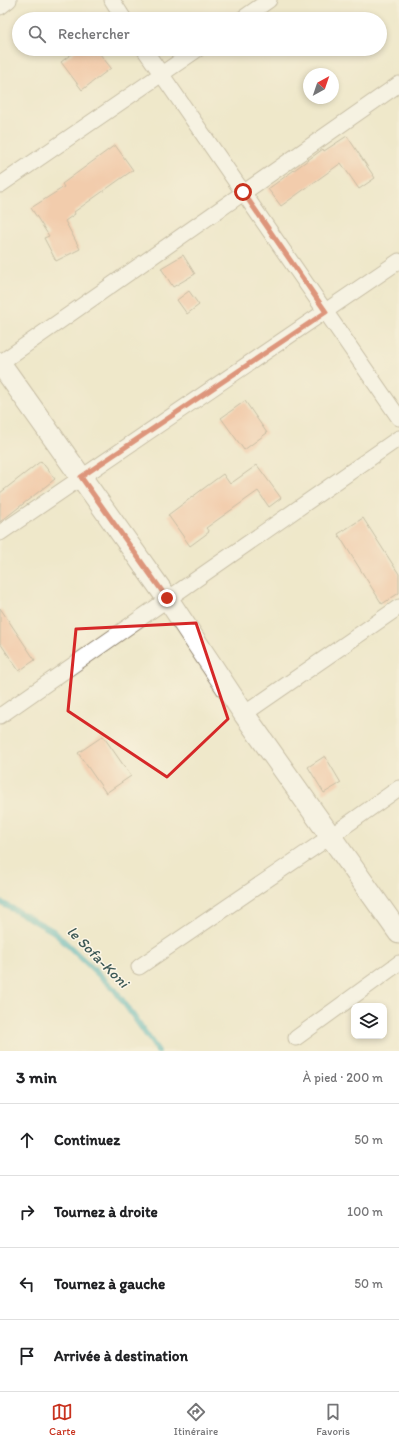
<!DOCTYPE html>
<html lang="fr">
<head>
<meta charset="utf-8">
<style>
	:root { --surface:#fff; --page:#f6f6f6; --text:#202124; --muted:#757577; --line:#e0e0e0; --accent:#c8321e }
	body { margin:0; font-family:Itim,sans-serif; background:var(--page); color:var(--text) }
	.controls { position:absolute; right:12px; bottom:12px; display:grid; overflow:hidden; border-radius:8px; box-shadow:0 2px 6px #0003 }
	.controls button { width:36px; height:36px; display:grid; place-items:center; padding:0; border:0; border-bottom:1px solid var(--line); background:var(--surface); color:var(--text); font:20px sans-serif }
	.compass { position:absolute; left:303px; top:68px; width:36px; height:36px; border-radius:50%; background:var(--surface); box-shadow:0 2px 6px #0003; rotate:40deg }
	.stop { position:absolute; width:12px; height:12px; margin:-9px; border:3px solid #c8321e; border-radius:50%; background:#fff }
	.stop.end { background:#c8321e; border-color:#fff; box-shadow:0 1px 4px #0008 }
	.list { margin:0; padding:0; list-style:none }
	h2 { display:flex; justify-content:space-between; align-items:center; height:52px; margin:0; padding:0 16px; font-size:17px }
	h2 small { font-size:13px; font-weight:400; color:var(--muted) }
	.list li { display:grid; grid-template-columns:26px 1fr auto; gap:12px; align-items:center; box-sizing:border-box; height:72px; padding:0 16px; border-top:1px solid var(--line) }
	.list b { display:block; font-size:15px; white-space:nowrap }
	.list em { font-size:13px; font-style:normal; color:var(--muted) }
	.icon { flex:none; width:22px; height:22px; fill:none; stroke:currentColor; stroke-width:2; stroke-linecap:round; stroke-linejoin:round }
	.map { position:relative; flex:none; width:399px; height:1051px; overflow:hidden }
	.search { position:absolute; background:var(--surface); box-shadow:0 2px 6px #0003; left:12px; right:12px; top:12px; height:44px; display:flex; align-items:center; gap:10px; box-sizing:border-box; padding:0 14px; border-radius:22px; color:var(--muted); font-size:15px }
	.sheet { height:340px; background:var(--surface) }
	nav { display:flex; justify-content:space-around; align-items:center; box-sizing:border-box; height:56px; border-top:1px solid var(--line); background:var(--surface); font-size:11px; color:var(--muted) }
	nav a { display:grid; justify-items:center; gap:2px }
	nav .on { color:var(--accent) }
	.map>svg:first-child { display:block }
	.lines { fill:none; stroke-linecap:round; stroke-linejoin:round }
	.stream { stroke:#40afbd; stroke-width:6 }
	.building { fill:#f7ab88 }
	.street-casing { stroke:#958974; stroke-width:17 }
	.secondary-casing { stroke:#958974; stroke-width:23 }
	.street { stroke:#fff; stroke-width:15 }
	.secondary { stroke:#fff; stroke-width:21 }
	.route { stroke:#c8321e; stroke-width:5 }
	.marked { fill:none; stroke:#d62828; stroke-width:3; stroke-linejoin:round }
	.labels { text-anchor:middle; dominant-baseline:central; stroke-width:3; stroke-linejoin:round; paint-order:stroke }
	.water-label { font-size:15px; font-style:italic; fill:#3d5956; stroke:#fcf5e5 }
</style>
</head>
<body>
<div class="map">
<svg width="399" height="1051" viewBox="0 0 399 1051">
	<rect width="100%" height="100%" fill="#fcf5e5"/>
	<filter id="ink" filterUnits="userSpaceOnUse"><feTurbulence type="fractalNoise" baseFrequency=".025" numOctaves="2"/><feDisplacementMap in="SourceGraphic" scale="8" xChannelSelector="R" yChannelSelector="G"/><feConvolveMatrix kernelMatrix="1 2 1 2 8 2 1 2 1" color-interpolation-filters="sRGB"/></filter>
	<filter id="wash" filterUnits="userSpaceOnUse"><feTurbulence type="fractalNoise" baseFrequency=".012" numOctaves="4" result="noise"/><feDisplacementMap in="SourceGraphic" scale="16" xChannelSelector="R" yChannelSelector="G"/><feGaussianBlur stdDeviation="0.9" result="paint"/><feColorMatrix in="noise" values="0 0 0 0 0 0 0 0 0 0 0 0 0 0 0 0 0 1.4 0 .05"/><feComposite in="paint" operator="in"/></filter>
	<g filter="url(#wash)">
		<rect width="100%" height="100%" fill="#efe8cb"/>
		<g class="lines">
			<path class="stream" d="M0 902 53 931 115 990 158 1051"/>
		</g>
		<g id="blocks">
			<g class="building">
				<path d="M78 49H96L111 68 82 90 61 62Z"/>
				<path d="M347 136 375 178 359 189 341 163 281 206 268 189 323 149 324 151Z"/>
				<path d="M115 145 133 170 74 212 75 214 65 221 80 249 56 261 44 238 49 236 31 208 64 187 62 184Z"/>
				<path d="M183 255 195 274 173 287 161 268Z"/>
				<path d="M189 291 199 305 187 314 177 300Z"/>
				<path d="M245 401 267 433 244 450 221 418Z"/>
				<path d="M41 461 55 479 0 522V493Z"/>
				<path d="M257 465 281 498 269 507 258 491 206 528 209 532 190 546 168 515 223 474 230 484Z"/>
				<path d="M363 518 399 574V593L382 604 338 534Z"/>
				<path d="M0 608 35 660 19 671 0 643Z"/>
				<path d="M103 736 131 776 106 793 78 753Z"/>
				<path d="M325 756 341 783 324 793 308 767Z"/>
			</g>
		</g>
	</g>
	<g filter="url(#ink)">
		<use href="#blocks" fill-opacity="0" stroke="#958974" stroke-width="1"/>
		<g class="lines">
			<defs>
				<g id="street">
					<path d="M112 0 124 19"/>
					<path d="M0 7 9 0"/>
					<path d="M242 19 269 0"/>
					<path d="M144 49 399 418"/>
					<path d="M0 185 198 49"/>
					<path d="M0 363 399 84"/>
					<path d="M0 533 399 261"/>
					<path d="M244 714 399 607"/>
					<path d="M0 716 399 438"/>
					<path d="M139 967 331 836 399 788"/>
					<path d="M296 1038 399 963"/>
				</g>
				<path id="secondary" d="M0 363 167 598 244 714 399 933"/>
			</defs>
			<use href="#street" class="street-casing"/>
			<use href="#secondary" class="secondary-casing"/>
			<use href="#street" class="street"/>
			<use href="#secondary" class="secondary"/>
		</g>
	</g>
	<g class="lines" filter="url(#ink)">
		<path class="route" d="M167 598 81 477 326 312 243 192"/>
	</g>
	<path d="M0 0H399V1051H0ZM196 623 228 719 167 777 68 711 76 629Z" fill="#efe8cb" fill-opacity=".55" fill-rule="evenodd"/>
	<path class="marked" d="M196 623 228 719 167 777 68 711 76 629Z"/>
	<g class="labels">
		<g class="water-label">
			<text transform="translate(98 957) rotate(45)">le Sofa-Koni</text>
		</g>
	</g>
</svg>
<div class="controls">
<button><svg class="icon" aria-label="layers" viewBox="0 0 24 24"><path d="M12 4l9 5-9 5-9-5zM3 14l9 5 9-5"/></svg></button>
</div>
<svg class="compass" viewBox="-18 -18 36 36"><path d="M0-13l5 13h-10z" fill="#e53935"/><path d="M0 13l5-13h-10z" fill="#757577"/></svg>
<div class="stop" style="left:243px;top:192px"></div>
<div class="stop end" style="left:167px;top:598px"></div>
<div class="search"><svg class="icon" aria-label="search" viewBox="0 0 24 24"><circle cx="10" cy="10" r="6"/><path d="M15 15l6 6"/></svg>Rechercher</div>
</div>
<section class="sheet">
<h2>3 min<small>À pied · 200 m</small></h2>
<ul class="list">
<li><svg class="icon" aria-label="ahead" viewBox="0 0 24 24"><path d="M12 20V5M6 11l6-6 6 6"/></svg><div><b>Continuez</b></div><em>50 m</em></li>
<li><svg class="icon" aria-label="right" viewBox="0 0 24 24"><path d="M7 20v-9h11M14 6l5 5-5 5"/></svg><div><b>Tournez à droite</b></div><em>100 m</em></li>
<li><svg class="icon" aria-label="left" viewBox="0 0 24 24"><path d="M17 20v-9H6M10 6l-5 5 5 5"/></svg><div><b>Tournez à gauche</b></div><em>50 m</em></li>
<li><svg class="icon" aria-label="arrive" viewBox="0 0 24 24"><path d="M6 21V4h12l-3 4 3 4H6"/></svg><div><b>Arrivée à destination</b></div></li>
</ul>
</section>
<nav>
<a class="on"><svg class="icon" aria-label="map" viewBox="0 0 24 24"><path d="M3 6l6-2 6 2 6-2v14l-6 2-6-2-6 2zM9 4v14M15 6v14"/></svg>Carte</a>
<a><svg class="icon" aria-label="directions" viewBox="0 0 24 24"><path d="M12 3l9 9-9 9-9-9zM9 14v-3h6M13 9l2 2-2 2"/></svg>Itinéraire</a>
<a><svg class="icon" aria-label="saved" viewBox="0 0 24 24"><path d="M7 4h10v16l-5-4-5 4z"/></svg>Favoris</a>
</nav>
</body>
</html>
